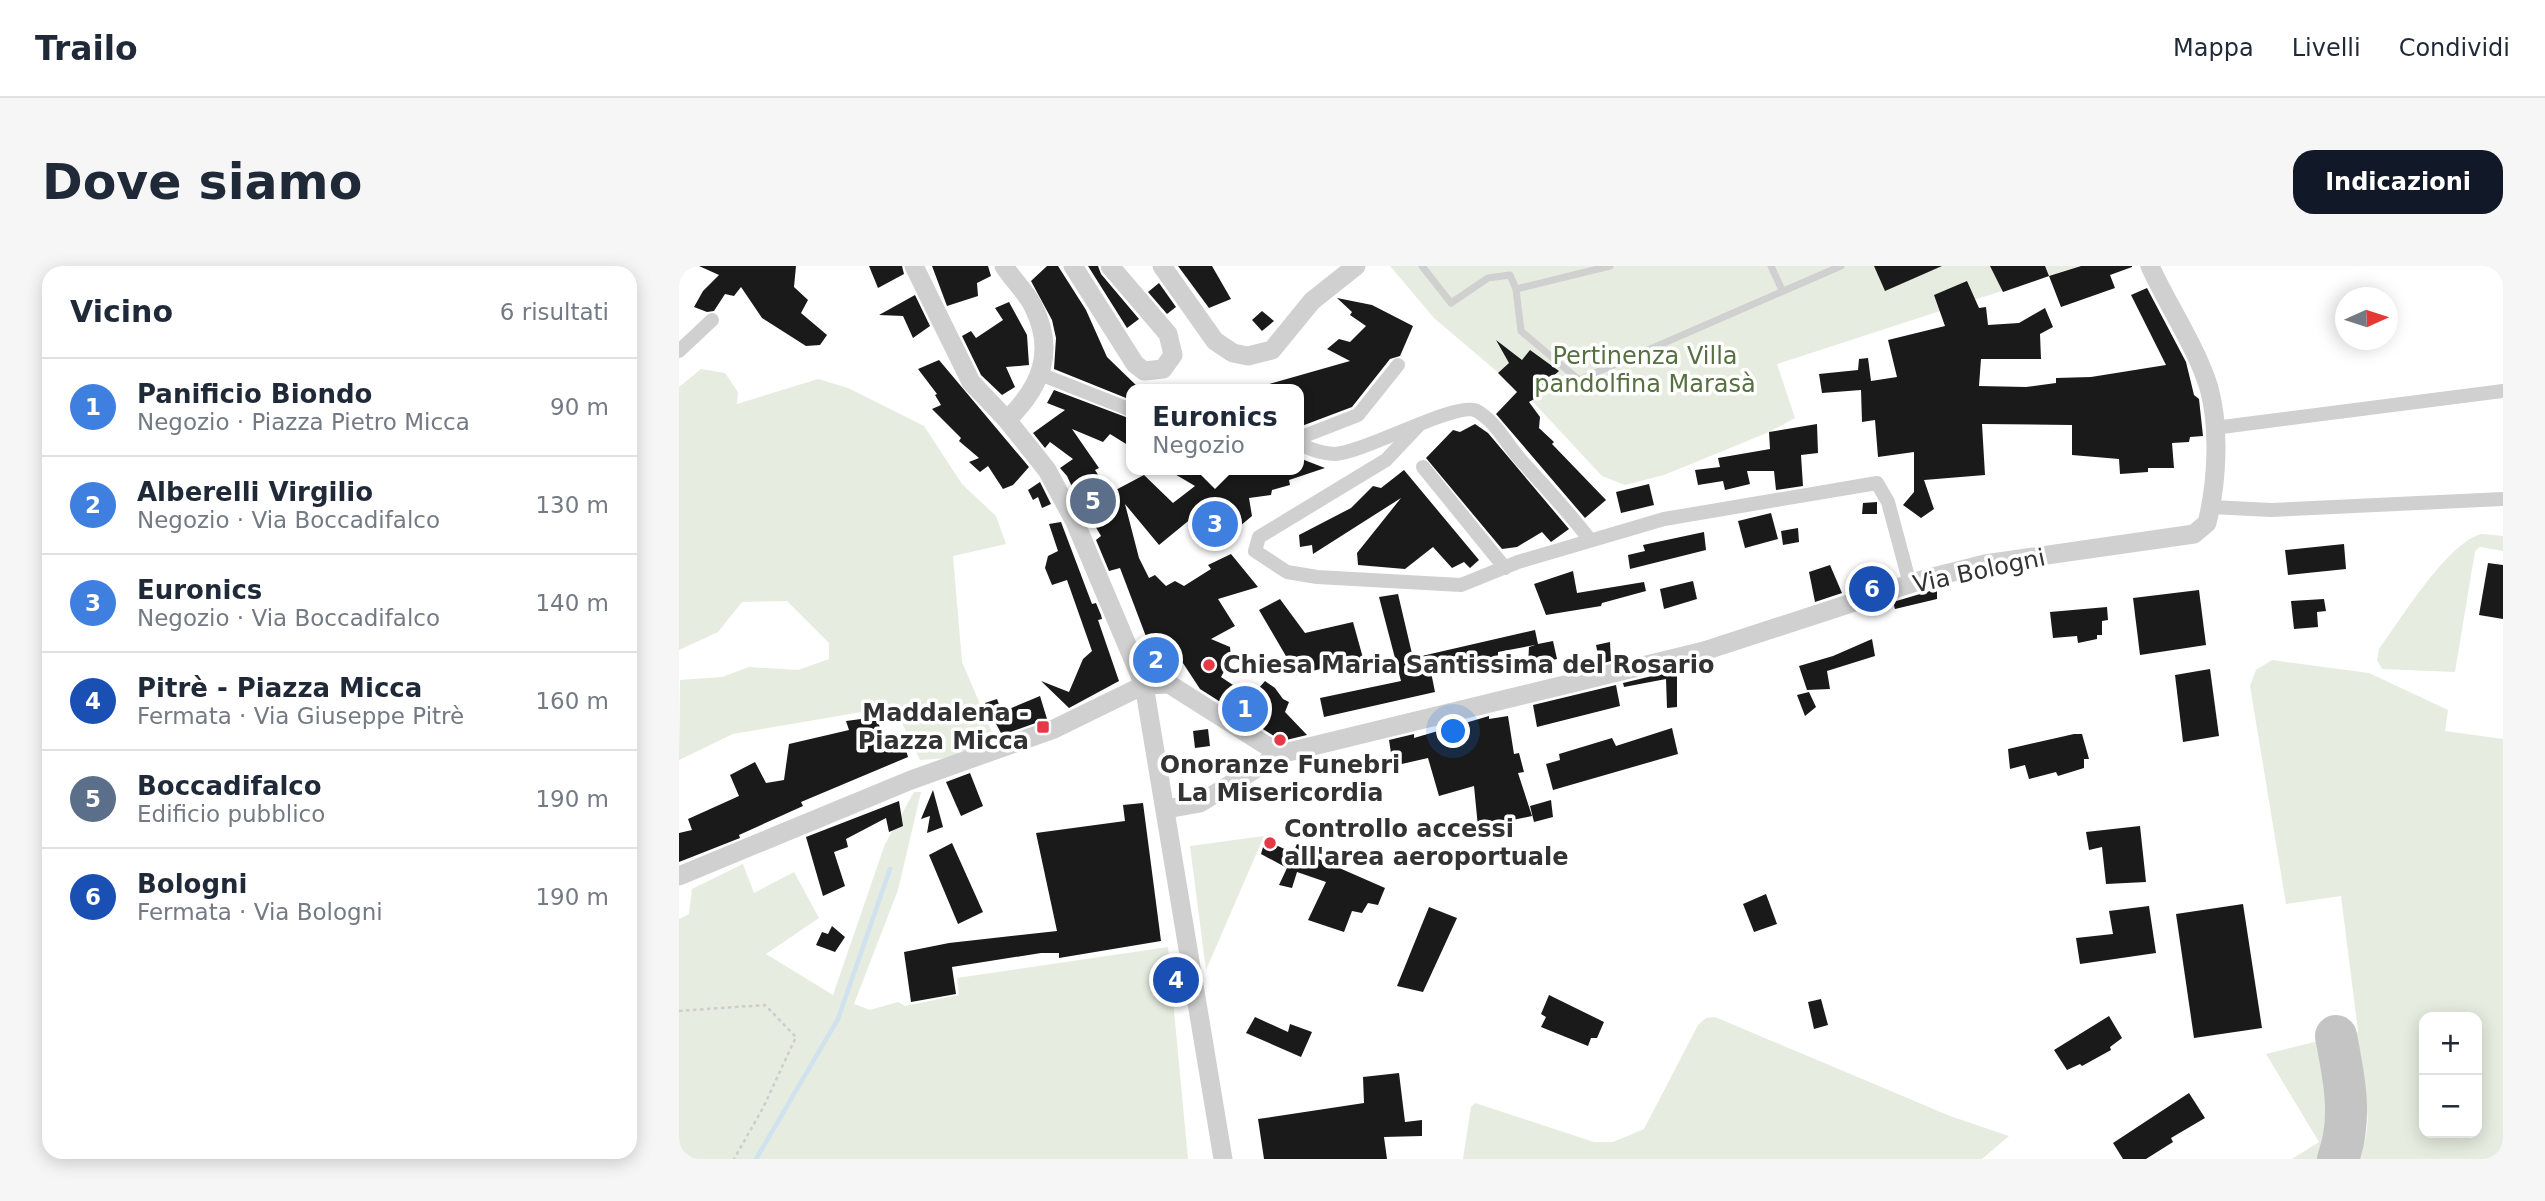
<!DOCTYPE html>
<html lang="it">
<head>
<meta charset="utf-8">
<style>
	:root { --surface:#fff; --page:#f6f6f7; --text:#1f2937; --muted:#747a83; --line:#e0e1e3; --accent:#111827 }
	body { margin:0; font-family:"DejaVu Sans",sans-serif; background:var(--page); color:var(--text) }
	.controls { position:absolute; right:21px; bottom:21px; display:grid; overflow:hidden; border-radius:14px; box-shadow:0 4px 18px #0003 }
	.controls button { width:63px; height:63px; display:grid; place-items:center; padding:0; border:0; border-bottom:2px solid var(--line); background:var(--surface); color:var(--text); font:35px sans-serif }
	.compass { position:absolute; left:1656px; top:21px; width:63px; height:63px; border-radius:50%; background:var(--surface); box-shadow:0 4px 18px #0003; rotate:87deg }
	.you { position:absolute; left:775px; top:466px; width:24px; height:24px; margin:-18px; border:5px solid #fff; border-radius:50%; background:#1a73e8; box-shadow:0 0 0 10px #1a73e833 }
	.badge { display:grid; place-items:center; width:46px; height:46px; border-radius:50%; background:var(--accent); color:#fff; font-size:23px; font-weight:700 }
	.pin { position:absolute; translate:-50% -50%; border:4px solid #fff; box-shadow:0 2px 7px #0006 }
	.popup { position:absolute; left:447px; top:118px; width:178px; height:91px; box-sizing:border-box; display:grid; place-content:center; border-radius:14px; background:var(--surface); filter:drop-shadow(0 2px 5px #0005); font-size:23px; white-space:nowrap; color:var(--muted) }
	.popup b { font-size:26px; color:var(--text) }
	.popup::after { content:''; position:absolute; left:50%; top:100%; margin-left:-14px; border:14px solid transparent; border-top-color:var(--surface) }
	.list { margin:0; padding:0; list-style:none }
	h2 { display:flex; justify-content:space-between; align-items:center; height:91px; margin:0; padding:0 28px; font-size:30px }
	h2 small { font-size:23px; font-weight:400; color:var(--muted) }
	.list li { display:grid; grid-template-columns:46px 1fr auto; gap:21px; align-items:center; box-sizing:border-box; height:98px; padding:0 28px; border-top:2px solid var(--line) }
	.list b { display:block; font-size:26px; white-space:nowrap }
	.list p { margin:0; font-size:23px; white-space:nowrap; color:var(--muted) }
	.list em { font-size:23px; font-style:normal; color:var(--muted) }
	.map { position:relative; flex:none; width:1824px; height:893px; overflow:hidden; border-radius:21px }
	header { display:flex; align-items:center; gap:42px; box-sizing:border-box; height:98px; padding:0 35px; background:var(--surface); border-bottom:2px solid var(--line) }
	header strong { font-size:33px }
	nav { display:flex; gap:38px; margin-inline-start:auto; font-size:24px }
	.intro { display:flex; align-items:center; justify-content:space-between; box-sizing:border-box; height:168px; padding:0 42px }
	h1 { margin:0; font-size:49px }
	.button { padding:18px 32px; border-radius:21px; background:var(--accent); color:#fff; font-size:24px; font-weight:700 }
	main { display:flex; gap:42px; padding:0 42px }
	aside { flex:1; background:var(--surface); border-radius:21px; box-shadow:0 4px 18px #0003 }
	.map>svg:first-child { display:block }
	.green { fill:#e6ecdf; fill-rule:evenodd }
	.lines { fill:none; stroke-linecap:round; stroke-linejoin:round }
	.stream { stroke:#cfe2ee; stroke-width:4.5 }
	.taxiway { stroke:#c4c4c4; stroke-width:42 }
	.building { fill:#1a1a1a }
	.path { stroke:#cdcdcd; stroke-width:2.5; stroke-dasharray:3.5 3.5; stroke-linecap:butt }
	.service { stroke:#d0d0d0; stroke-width:7 }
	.minor { stroke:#d0d0d0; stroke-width:14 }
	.tertiary { stroke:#d0d0d0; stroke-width:19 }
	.poi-dot { fill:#e63946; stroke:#fff; stroke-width:2.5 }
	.labels { text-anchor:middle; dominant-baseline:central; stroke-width:7; stroke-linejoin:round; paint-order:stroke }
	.park-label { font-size:24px; fill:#56703f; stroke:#fff }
	.street-label { font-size:24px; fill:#333; stroke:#fff }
	.poi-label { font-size:24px; font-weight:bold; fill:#333; stroke:#fff; text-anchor:start }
</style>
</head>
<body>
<header>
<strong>Trailo</strong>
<nav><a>Mappa</a><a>Livelli</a><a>Condividi</a></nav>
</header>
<div class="intro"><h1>Dove siamo</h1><a class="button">Indicazioni</a></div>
<main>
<aside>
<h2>Vicino<small>6 risultati</small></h2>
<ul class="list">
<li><span class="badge" style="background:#3f7fe0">1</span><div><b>Panificio Biondo</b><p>Negozio · Piazza Pietro Micca</p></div><em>90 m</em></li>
<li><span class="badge" style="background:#3f7fe0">2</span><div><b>Alberelli Virgilio</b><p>Negozio · Via Boccadifalco</p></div><em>130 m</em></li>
<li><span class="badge" style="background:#3f7fe0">3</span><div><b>Euronics</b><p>Negozio · Via Boccadifalco</p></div><em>140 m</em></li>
<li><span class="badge" style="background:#1a4fb4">4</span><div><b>Pitrè - Piazza Micca</b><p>Fermata · Via Giuseppe Pitrè</p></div><em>160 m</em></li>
<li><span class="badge" style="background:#5c6f8a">5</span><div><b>Boccadifalco</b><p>Edificio pubblico</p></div><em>190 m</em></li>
<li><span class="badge" style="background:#1a4fb4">6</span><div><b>Bologni</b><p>Fermata · Via Bologni</p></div><em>190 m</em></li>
</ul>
</aside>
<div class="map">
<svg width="1824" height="893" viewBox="0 0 1824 893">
	<rect width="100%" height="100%" fill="#fff"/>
	<g class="green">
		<path d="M711 0H1400L1098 98 1116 152 1090 166 985 209 946 219 923 210 855 137 755 52Z"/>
		<path d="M22 103 46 107 59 126 58 138 139 113 169 122 245 160 283 218 317 250 327 278 274 290 283 396 316 473 269 492 241 494 223 457 200 443 54 468 0 494 1 414 43 411 70 401 119 404 150 393V377L108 335 63 336 39 366 0 384V121Z"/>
		<path d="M1803 268 1824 270V285L1801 281 1796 285 1776 406 1703 403 1698 394 1700 383C1721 355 1769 275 1803 268Z"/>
		<path d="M1593 394 1690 407 1769 444 1766 465 1824 473V893H1678C1701 854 1680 811 1675 773L1679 765 1662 630 1607 638 1571 420 1577 404ZM1745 751H1798V867H1745Z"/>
		<path d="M235 526H242L219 624 175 738 191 744 219 736 226 740 280 729 278 712 489 681 509 893H0V653L10 648 13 623 64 598 75 627 115 606 140 652 87 688 154 729 206 578Z"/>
		<path d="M585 570 527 704 511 580Z"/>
		<path d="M1036 751 1271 850 1330 870 1303 893H784L792 841 796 837 915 876H934L965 863 1019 759 1027 752Z"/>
		<path d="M1640 775C1663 796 1665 865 1650 893H1613L1640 876 1587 788Z"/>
	</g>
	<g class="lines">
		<path class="stream" d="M77 893 159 753 211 603"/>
		<path class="taxiway" d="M1657 770C1665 812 1674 852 1659 893"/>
	</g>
	<g class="building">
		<path d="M20 0H117L115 21 129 34 122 47 148 69 141 79 127 80 83 52 62 21 55 30 46 28 35 45 28 46 15 41 24 25 40 9Z"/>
		<path d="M190 0H223L225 8 199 22Z"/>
		<path d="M253 0H309L312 10 298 17 299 30 268 40Z"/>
		<path d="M368 0H379L407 44 428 91 461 123H452V134L375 103 377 72 373 54 352 15Z"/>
		<path d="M409 0H419L422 8 460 53 448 62Z"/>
		<path d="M499 0H533L552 33 530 42Z"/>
		<path d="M1195 0H1263L1206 25Z"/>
		<path d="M1311 0H1366L1370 10 1324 26Z"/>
		<path d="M1402 0H1453V1L1431 9 1436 22 1382 41 1370 10Z"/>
		<path d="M1288 15 1300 42 1307 41 1309 59 1340 57 1366 42 1374 61 1361 68 1362 93H1302L1300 120 1347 121 1377 117V112L1412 111 1487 99 1452 29 1468 22 1507 96 1515 129 1520 133 1524 170 1511 171 1510 176 1493 177 1495 202H1469V206L1441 208 1440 193 1393 189V159L1303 158 1306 209 1245 214 1255 243 1242 252 1224 239 1235 226V186L1199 191 1196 154 1183 156 1182 124 1143 127 1140 108 1179 104 1180 93 1189 92 1192 115 1218 111 1209 74 1266 60 1255 29Z"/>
		<path d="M480 17 497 41 488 48 469 26Z"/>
		<path d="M236 29 251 60 234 72 224 50 200 49Z"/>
		<path d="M658 32 693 39 734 60 721 90 711 93 673 141 620 161V123H588L587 119 671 95 648 83 660 73 671 76 687 60 671 49 673 46Z"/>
		<path d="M330 36 348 69 350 99 327 101 336 121 323 129 302 109 283 70 292 65 297 72 324 54 316 42Z"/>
		<path d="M583 45 595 55 583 65 573 54Z"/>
		<path d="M817 74 843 94 851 84 880 105 861 122 864 128 850 136 861 151 860 162 875 176 873 178 927 234 906 252 817 148 838 126 819 107 830 97Z"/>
		<path d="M260 94 350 201 334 219 324 223 309 200 301 206 290 196 300 192 280 175 282 172 253 143 262 139 256 129 258 128 239 103Z"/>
		<path d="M375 124 452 153V181L431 168 424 176 393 163 420 202 416 204 431 227 465 209 494 237 516 220 489 204H545L557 209 575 204H620V192L646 202 610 214 611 219 593 224 592 229 570 232 573 250 543 275 519 247 480 279 446 238 460 292 470 312 476 309 487 320 496 315 505 320 532 303 529 299 552 288 579 321 539 333 556 360 532 373 551 381 552 392 542 411 572 431 586 415 596 422 604 433 610 436 606 446 628 469 603 475 521 423 500 391 493 395 479 384 474 389 441 302 430 305 417 274 422 270 411 251 408 253 388 210 381 202 394 193 371 176 366 182 354 167 386 144 368 137Z"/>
		<path d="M796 158 809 167 890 263 872 276 863 266 838 281 823 283 747 192 774 164 781 166Z"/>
		<path d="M1138 158 1139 187 1122 189 1124 220 1097 224 1095 205H1068L1071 218 1046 224 1044 215 1019 219 1016 204 1041 201 1039 192 1091 183 1090 166Z"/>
		<path d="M725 204 800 294 791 302 785 296 773 302 754 281 726 303 679 299 678 287 722 232 634 288 633 279 621 281 620 269 672 242 694 220 702 222Z"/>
		<path d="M361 216 372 238 363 242 359 231 354 234 349 224Z"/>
		<path d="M970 218 975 239 942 247 937 226Z"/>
		<path d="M1198 236V248H1183L1184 237Z"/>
		<path d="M1092 247 1099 273 1066 282 1059 255Z"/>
		<path d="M382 256 413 338 417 337 422 349 423 353 419 354 440 415 390 442 362 415 390 426 404 393 413 385 388 314 373 319 366 302 369 290 379 285 370 258Z"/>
		<path d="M1119 262 1120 276 1104 279 1102 265Z"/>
		<path d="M1025 266 1027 284 951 303 949 289 966 285 964 279Z"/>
		<path d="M1665 278 1667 303 1609 309 1606 284Z"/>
		<path d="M1809 297 1824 299V353L1800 349Z"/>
		<path d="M1151 299 1163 327 1136 336 1130 306Z"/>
		<path d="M894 305 898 327 965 316 967 325 923 337 922 340 867 349 855 318Z"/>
		<path d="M1014 315 1018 333 985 343 981 323Z"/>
		<path d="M1258 323V333L1216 343 1214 336Z"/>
		<path d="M1520 324 1527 379 1461 389 1454 332Z"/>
		<path d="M719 328 734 392 856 364 859 378 874 375 878 393 849 399 850 381 856 379 819 386V390L752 406 756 426 645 451 641 432 722 415 700 331Z"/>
		<path d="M601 333 626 367 674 356 684 392 618 409 580 344Z"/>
		<path d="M1645 333 1647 345 1638 346 1639 361 1615 363 1612 335Z"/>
		<path d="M1428 341 1429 354 1423 355V369H1418V373L1399 377 1398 370 1374 372 1371 346Z"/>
		<path d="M1193 373 1196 390 1148 405 1151 423 1128 424 1120 400 1154 390Z"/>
		<path d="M931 376 932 395 921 398 917 379Z"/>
		<path d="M1531 403 1540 470 1504 476 1496 409Z"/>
		<path d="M998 404V441L988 442 987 413 945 421 944 417Z"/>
		<path d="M937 419 941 440 858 461 854 439Z"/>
		<path d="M1130 426 1137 441 1126 450 1118 429Z"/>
		<path d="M361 430 368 453 323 469 306 437 318 433 323 446Z"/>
		<path d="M810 450V453L829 450 835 488 840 487 845 506 839 507 853 550 799 561 795 520 760 530 749 492 714 500 710 474 735 468V472Z"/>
		<path d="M197 451 206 474 223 470 229 491 122 536 124 540 60 569 61 572 0 596V567L13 564 9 553 60 530 51 509 76 496 87 517 105 514 110 478 170 464 167 455Z"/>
		<path d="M993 462 999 488 874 524 867 498 881 494 880 488 933 472 937 480Z"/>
		<path d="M529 463 531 480 516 482 514 465Z"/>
		<path d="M1395 468H1403L1410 493H1405V502L1379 510 1377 506 1350 513 1346 499 1331 503 1329 483Z"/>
		<path d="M291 507 304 540 282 550 267 516Z"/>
		<path d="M254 524 264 561 248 567 251 550 242 553Z"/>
		<path d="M872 534 874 551 855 556 851 540Z"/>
		<path d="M220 535 224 560 210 566 207 552 167 573 169 581 155 586 166 620 144 630 127 571Z"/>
		<path d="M464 537 482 675 380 692V687H362L273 701 277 728 232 736 225 686 270 677 378 665 357 567 446 555 444 539Z"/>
		<path d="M1461 560 1467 616 1427 618 1423 581 1410 584 1407 566Z"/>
		<path d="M586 574 614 587 618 578 626 581 623 592 626 587 706 622 699 639 689 637 683 647 673 645 665 666 629 654 647 616 618 606 613 622 600 619 608 602 582 588Z"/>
		<path d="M273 577 304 646 279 658 250 589Z"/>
		<path d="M1087 628 1098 658 1075 666 1064 638Z"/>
		<path d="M1564 638 1583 762 1515 772 1497 648Z"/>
		<path d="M1470 640 1477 687 1401 698 1397 672 1434 668 1430 645Z"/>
		<path d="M750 641 778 652 744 726 718 720Z"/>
		<path d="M153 660 166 671 156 686 137 679 143 666 149 668Z"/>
		<path d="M870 729 925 756 918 772H912L909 780 862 761 867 751 862 748Z"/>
		<path d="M1142 733 1149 759 1135 763 1129 736Z"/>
		<path d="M1430 750 1443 772 1431 781 1432 784 1403 800 1401 798 1388 804 1375 784Z"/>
		<path d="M576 751 609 766 611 758 633 766 622 791 567 767Z"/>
		<path d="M720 807 726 856 743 854V870L705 871 708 893H585L579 853 685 837 684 811Z"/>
		<path d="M1510 827 1526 852 1492 872 1494 876 1467 893H1444L1434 877Z"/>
	</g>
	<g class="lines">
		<path class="path" d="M0 745 86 739 117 771 84 842 55 893"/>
		<g class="service">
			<path d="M743 0 772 37 809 12 831 9 837 23 842 65 900 114 1162 0"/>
			<path d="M1092 0 1103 24"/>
			<path d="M837 23 931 0"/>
		</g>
		<g class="minor">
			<path d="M0 85 33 54"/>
			<path d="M361 108 452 144"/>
			<path d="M741 158 707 194 580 271 576 285 608 306 638 311 782 319 839 296 985 253 1198 217 1209 236 1231 318"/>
			<path d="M1535 162 1824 125"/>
			<path d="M620 172 679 149 719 99"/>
			<path d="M620 178C632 183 643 188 656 188 687 186 779 134 798 145 817 156 827 177 841 193 865 220 889 245 911 274"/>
			<path d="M744 201 826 302"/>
			<path d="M1532 241 1592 244 1824 233"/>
		</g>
		<g class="tertiary">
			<path d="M235 0 292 116 328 154 368 204 396 256 465 419 544 893"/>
			<path d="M325 0C334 14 347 26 354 40 377 85 362 121 328 154"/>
			<path d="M394 0 456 98 465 105 484 103 494 89 489 68 431 0"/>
			<path d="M483 0 536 75 554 87 569 90 593 84 633 35 677 0"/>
			<path d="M488 543 521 537 601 488 1025 385 1246 313 1306 298 1515 268 1528 257C1538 217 1541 162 1530 122 1517 80 1489 40 1471 0"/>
			<path d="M0 610 232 514 375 463 465 419 490 418 601 488"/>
		</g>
	</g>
	<g class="poi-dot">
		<circle cx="530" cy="399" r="7"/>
		<rect x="357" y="454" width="14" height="14" rx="3.5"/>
		<circle cx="601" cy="474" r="7"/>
		<circle cx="591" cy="577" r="7"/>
	</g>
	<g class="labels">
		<g class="park-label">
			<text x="966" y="90">Pertinenza Villa<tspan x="966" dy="28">pandolfina Marasà</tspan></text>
		</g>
		<g class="street-label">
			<text transform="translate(1300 305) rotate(-12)">Via Bologni</text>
		</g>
		<g class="poi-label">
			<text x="544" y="399">Chiesa Maria Santissima del Rosario</text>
			<text x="350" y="447" text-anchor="end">Maddalena -<tspan x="350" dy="28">Piazza Micca</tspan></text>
			<text x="601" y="499" text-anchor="middle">Onoranze Funebri<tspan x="601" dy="28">La Misericordia</tspan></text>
			<text x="605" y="563">Controllo accessi<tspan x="605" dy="28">all'area aeroportuale</tspan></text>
		</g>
	</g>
</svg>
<div class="controls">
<button>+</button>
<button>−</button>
</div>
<svg class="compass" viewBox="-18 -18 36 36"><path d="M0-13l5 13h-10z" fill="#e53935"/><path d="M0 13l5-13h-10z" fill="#747a83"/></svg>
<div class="you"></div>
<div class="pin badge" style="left:566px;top:443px;background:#3f7fe0">1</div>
<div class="pin badge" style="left:477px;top:394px;background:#3f7fe0">2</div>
<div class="pin badge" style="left:536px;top:258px;background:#3f7fe0">3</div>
<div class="popup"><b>Euronics</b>Negozio</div>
<div class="pin badge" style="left:497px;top:714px;background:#1a4fb4">4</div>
<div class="pin badge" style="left:414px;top:235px;background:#5c6f8a">5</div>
<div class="pin badge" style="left:1193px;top:323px;background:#1a4fb4">6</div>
</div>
</main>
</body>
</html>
